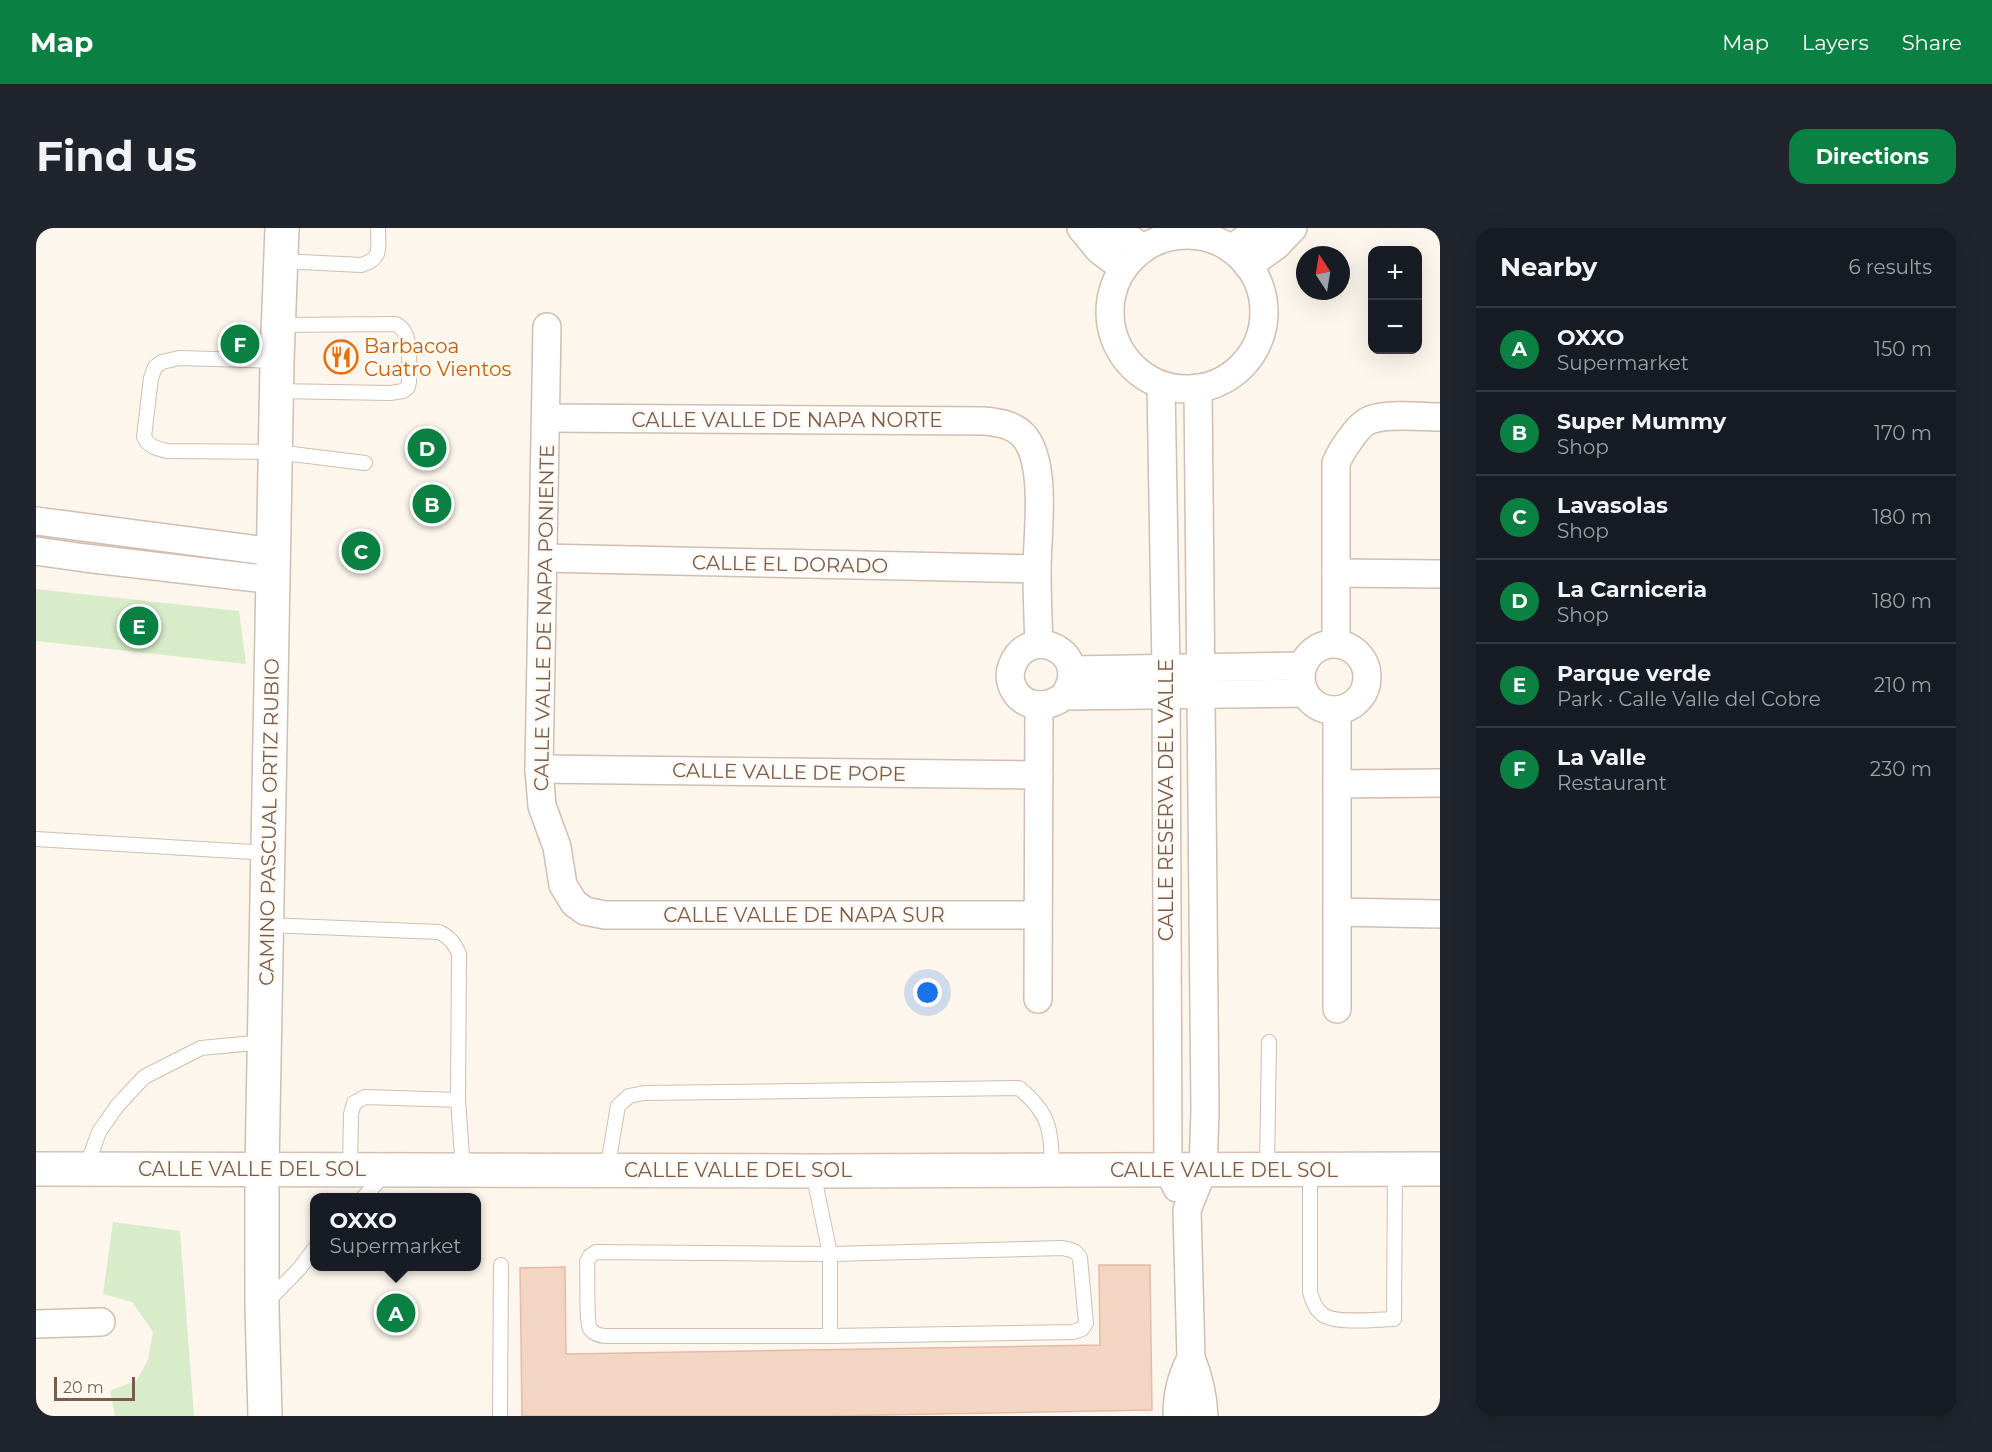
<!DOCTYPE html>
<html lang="en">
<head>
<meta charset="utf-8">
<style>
	:root { --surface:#171b24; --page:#20242c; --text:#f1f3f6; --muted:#9ea1a6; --line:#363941; --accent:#0b8043 }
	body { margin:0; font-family:Montserrat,sans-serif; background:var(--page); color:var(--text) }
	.controls { position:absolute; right:18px; top:18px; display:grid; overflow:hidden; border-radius:12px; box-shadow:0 6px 24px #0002 }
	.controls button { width:54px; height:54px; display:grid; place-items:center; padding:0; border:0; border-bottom:2px solid var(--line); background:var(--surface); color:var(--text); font:30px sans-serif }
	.compass { position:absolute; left:1260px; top:18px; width:54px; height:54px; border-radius:50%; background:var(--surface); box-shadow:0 6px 24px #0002; rotate:348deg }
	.scale { position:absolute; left:18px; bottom:15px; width:81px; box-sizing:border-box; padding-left:6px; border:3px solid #7a5c4d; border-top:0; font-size:16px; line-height:21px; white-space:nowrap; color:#7a5c4d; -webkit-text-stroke:4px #fffaf3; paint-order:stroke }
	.you { position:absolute; left:892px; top:765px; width:21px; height:21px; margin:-15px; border:4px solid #fff; border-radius:50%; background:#1a73e8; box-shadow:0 0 0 9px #1a73e833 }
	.badge { display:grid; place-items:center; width:39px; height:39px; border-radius:50%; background:var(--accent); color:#fff; font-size:20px; font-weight:700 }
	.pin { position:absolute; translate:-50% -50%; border:3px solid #fff; box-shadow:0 2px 6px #0006 }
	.popup { position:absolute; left:274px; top:965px; width:171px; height:78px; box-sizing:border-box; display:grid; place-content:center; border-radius:12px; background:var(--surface); filter:drop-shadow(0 2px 4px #0005); font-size:20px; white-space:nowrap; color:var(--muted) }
	.popup b { font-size:22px; color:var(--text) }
	.popup::after { content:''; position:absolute; left:50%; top:100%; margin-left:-12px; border:12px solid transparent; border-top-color:var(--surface) }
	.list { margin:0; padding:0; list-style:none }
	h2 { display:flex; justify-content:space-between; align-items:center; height:78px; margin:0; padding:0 24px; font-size:26px }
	h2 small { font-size:20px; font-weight:400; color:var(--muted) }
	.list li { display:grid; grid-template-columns:39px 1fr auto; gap:18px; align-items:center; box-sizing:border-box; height:84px; padding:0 24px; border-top:2px solid var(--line) }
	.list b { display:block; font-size:22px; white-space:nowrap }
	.list p { margin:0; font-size:20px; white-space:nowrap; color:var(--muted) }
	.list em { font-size:20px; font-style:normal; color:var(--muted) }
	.map { position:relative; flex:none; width:1404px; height:1188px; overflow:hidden; border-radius:18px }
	header { display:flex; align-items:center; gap:36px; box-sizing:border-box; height:84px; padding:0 30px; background:var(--accent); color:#fff }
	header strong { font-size:28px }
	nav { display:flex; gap:33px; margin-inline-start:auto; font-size:21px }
	.intro { display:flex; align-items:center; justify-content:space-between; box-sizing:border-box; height:144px; padding:0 36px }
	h1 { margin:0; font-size:42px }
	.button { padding:15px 27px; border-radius:18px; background:var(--accent); color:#fff; font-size:21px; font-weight:700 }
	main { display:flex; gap:36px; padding:0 36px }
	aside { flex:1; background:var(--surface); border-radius:18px; box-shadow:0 6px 24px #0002 }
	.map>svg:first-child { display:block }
	.green { fill:#d8ecc9 }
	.building { fill:#f3d5c3; stroke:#e6bba3; stroke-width:1.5 }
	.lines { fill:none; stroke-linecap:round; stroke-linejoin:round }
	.service-casing { stroke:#d1beb0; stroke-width:16 }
	.minor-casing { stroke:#d1beb0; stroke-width:30 }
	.tertiary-casing { stroke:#d1beb0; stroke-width:36 }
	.secondary-casing { stroke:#d6c0b0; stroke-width:36 }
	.service { stroke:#fff; stroke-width:14 }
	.minor { stroke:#fff; stroke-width:27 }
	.tertiary { stroke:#fff; stroke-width:33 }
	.secondary { stroke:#fff; stroke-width:33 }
	.labels { text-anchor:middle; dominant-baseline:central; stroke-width:5; stroke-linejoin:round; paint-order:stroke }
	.food-label { font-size:20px; fill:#c56008; stroke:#fffaf3; text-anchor:start }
	.street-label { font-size:20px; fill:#7a5c4d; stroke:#fffaf3 }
</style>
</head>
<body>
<header>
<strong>Map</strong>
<nav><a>Map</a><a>Layers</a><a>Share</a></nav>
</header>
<div class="intro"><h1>Find us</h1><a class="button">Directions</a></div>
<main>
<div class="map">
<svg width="1404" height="1188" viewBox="0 0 1404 1188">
	<rect width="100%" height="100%" fill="#fdf6ec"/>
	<g class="green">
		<path d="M0 361 203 383 210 436 0 413Z"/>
		<path d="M77 994 144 1003 158 1188H79L74 1163 101 1152 112 1132 117 1104 96 1074 67 1066Z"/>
	</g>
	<path class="building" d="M1063 1037H1114L1116 1182 792 1188H486L484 1040 529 1039 530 1126 1064 1117Z"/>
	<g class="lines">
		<defs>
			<g id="service">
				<path d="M245 33 325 37C347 31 342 19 342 0"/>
				<path d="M241 133 143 130 126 134 119 139 115 150 108 209C113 219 120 220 131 223L240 224 329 235"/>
				<path d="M241 163 354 165 367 163 372 159 373 154C372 135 378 105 360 96L243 97"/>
				<path d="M0 611 232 625"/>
				<path d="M231 697 403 704C414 709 418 715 423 726L422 872 427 942"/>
				<path d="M50 940 63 904 81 878 108 849 165 820 229 814"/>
				<path d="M314 941 315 886 318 875 329 869 422 872"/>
				<path d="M1274 941V1064C1277 1074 1280 1083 1289 1088 1304 1096 1341 1091 1358 1091L1359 941"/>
				<path d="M571 942 582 878 593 868 608 865 983 860C1015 886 1015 903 1016 942"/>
				<path d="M1231 942 1233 814"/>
				<path d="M777 944 794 1026V1108"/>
				<path d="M327 970 350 945"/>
				<path d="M1026 1020C1035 1022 1040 1022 1044 1030L1050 1095 1046 1101 1037 1104 794 1108H571C565 1108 558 1106 554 1101 550 1093 552 1046 551 1034L554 1028 560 1024 794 1026Z"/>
				<path d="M231 1074 263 1041 279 1020"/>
				<path d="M464 1188 465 1037"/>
			</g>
			<g id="minor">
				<path d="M1045 0 1063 22 1087 40"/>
				<path d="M1076 0 1108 20"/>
				<circle cx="1151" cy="84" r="77"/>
				<path d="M1195 21 1225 0"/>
				<path d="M1212 38 1241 17 1257 0"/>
				<path d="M511 99 503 541 506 578 521 619 527 657 538 675 549 683 569 687H1002"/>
				<path d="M1125 158 1130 440 1132 942 1141 960"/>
				<path d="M1162 160 1169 883 1167 942 1151 982 1155 1130C1163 1149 1167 1167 1168 1188"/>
				<path d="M510 190 949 193C963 195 976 196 987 207 1012 234 1001 307 1001 342 1001 367 1002 391 1003 416"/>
				<path d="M0 293 238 324"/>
				<path d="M0 323 49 330 237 352"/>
				<path d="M507 330 1001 341"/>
				<path d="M1300 345 1404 346"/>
				<path d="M1300 416V235C1304 225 1320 200 1330 194 1345 184 1385 189 1404 189"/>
				<circle cx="1298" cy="449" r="33"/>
				<path d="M1036 442 1267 438"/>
				<path d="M1028 468C1058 424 992 394 976 438 973 445 974 453 977 460 987 481 1012 481 1028 468L1269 465"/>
				<path d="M1301 482V781"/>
				<path d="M503 541 1003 547"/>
				<path d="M1301 556 1404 555"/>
				<path d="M1301 684 1404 686"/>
				<path d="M1002 771 1003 477"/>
				<path d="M0 1096 65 1094"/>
				<path d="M1141 1188C1141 1166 1145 1150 1155 1130"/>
			</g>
			<path id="tertiary" d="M229 1188 226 1080V941L241 133 246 0"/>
			<path id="secondary" d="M0 941 777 943 1404 941"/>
		</defs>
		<use href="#service" class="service-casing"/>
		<use href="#minor" class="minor-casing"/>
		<use href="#tertiary" class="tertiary-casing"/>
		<use href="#secondary" class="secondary-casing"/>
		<use href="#service" class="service"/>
		<use href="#minor" class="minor"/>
		<use href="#tertiary" class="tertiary"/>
		<use href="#secondary" class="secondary"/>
	</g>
	<defs>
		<symbol id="restaurant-ring" viewBox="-11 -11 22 22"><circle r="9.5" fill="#fffaf3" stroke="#e8710a" stroke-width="1.5"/><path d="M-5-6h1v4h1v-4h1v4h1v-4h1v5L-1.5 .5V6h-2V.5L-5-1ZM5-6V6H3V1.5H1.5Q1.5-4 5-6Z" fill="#e8710a"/></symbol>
	</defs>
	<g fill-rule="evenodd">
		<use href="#restaurant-ring" x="286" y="110" width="38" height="38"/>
	</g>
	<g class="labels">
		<g class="food-label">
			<text x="328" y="118">Barbacoa<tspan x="328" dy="23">Cuatro Vientos</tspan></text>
		</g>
		<g class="street-label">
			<text x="751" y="192">CALLE VALLE DE NAPA NORTE</text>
			<text transform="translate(754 336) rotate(1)">CALLE EL DORADO</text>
			<text transform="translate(508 390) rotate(-89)">CALLE VALLE DE NAPA PONIENTE</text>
			<text transform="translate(753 544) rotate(1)">CALLE VALLE DE POPE</text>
			<text transform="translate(1130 572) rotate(-90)">CALLE RESERVA DEL VALLE</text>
			<text transform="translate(233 594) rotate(-89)">CAMINO PASCUAL ORTIZ RUBIO</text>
			<text x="768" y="687">CALLE VALLE DE NAPA SUR</text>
			<text x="216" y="941">CALLE VALLE DEL SOL</text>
			<text x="702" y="942">CALLE VALLE DEL SOL</text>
			<text x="1188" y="942">CALLE VALLE DEL SOL</text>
		</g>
	</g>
</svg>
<div class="controls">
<button>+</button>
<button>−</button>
</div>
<svg class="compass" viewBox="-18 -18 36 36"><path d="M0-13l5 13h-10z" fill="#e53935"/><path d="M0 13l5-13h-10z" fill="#9ea1a6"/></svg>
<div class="scale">20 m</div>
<div class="you"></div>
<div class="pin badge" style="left:360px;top:1085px">A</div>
<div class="popup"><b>OXXO</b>Supermarket</div>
<div class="pin badge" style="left:396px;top:276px">B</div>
<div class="pin badge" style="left:325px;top:323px">C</div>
<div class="pin badge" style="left:391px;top:220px">D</div>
<div class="pin badge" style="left:103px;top:398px">E</div>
<div class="pin badge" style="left:204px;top:116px">F</div>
</div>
<aside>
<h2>Nearby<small>6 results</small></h2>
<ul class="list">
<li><span class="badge">A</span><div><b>OXXO</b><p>Supermarket</p></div><em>150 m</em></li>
<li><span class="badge">B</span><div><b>Super Mummy</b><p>Shop</p></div><em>170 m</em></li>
<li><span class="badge">C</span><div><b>Lavasolas</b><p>Shop</p></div><em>180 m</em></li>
<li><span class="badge">D</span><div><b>La Carniceria</b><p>Shop</p></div><em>180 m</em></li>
<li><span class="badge">E</span><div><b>Parque verde</b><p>Park · Calle Valle del Cobre</p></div><em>210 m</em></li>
<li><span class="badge">F</span><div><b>La Valle</b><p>Restaurant</p></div><em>230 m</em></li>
</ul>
</aside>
</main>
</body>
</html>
